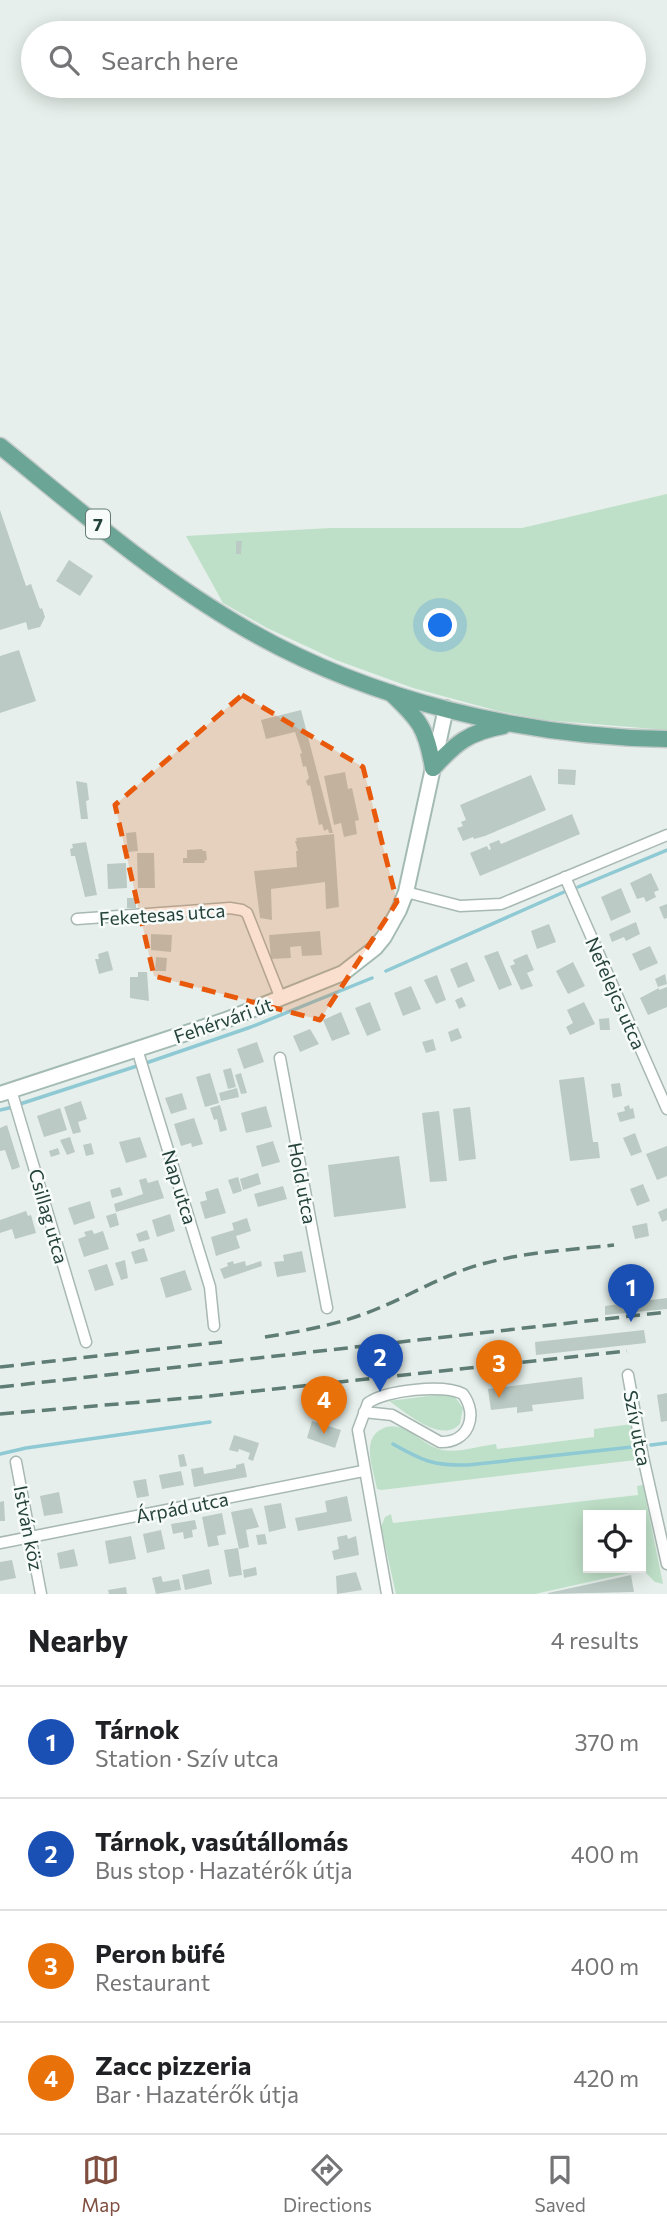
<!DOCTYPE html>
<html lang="en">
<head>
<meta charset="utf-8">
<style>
	:root { --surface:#fff; --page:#f6f6f6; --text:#202124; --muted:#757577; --line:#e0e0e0; --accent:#7f4e3f }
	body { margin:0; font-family:Commissioner,sans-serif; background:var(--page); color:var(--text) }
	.controls { position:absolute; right:21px; bottom:21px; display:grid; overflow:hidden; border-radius:0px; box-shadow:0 4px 18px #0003 }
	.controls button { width:63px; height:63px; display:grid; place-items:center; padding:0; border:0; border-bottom:2px solid var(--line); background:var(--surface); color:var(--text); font:35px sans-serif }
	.you { position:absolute; left:441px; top:626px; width:24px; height:24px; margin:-18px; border:5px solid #fff; border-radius:50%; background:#1a73e8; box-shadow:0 0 0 10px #1a73e833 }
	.badge { display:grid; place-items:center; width:46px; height:46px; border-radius:50%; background:var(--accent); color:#fff; font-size:23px; font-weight:700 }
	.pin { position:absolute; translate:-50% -58px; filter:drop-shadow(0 2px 4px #0008) }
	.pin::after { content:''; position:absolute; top:37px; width:24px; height:21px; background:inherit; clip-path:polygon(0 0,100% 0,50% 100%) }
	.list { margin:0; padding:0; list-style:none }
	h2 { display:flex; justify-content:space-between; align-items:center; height:91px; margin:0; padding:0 28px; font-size:30px }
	h2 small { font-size:23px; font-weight:400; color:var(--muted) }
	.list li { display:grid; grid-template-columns:46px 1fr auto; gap:21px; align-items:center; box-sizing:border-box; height:112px; padding:0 28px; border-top:2px solid var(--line) }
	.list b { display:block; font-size:26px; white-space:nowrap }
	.list p { margin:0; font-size:23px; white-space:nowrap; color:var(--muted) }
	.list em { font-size:23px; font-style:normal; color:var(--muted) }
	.icon { flex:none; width:38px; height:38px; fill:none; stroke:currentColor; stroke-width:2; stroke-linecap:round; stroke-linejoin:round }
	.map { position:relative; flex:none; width:667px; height:1594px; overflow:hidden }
	.search { position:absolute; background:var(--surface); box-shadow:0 4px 18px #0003; left:21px; right:21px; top:21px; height:77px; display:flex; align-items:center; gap:18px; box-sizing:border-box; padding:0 24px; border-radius:38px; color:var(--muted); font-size:26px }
	.sheet { height:539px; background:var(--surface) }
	nav { display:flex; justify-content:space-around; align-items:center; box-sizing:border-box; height:98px; border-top:2px solid var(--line); background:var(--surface); font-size:19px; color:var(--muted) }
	nav a { display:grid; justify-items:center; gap:4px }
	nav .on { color:var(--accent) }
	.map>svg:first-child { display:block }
	.green { fill:#bfe0c8; fill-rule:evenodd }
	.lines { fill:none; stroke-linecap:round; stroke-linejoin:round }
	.stream { stroke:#8ec9d4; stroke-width:3.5 }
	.building { fill:#bbcac4 }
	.street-casing { stroke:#a8b8b2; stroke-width:13 }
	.secondary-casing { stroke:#a4bbb3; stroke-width:18 }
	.primary-casing { stroke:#c2cac8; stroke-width:19 }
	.street { stroke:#fff; stroke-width:10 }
	.secondary { stroke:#fff; stroke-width:14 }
	.primary { stroke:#6aa596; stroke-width:16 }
	.rail { stroke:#5f7d75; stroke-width:3.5; stroke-dasharray:14 7; stroke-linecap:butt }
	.marked { fill:#e8590c; fill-opacity:0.2; stroke:#e8590c; stroke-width:5; stroke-dasharray:14 9; stroke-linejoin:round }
	.labels { text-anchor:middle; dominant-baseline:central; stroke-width:5; stroke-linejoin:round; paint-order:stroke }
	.shield { fill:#f7fbf9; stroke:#637a73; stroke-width:2 }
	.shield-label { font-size:18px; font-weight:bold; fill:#24423a }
	.street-label { font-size:19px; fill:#24423a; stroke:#f7fbf9 }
</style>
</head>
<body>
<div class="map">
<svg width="667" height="1594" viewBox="0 0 667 1594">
	<rect width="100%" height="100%" fill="#e6efeb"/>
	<g class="green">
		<path d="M667 494V730L544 720 498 711 413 688 336 660 267 628 223 603 186 536 330 528H522Z"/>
		<path d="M444 1394 455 1397 463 1408 460 1424C441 1444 407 1413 389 1401Z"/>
		<path d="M632 1424 638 1457 636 1460 381 1490 377 1489C374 1471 360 1439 382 1429 389 1425 397 1426 404 1429 417 1435 427 1446 442 1450 458 1453 480 1446 496 1444L497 1449 594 1437V1429Z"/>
		<path d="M643 1485 663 1584 655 1582 643 1570 535 1594H396L381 1527 385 1517 391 1514 393 1523 638 1495 637 1486ZM641 1515V1568H588V1515Z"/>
	</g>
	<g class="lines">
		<g class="stream">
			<path d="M578 887 667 850"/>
			<path d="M386 971 564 892"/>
			<path d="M146 1063 251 1027 372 978"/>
			<path d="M20 1104 137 1066"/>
			<path d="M0 1110 9 1108"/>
			<path d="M393 1444C423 1461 434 1466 468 1465L632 1447"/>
			<path d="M651 1445 667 1443"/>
			<path d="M0 1454 26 1448 210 1422"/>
		</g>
	</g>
	<g class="building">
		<path d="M0 510 26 586 31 584 40 609 42 608 45 617 40 627 28 630 26 622 0 630Z"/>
		<path d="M236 541H242L241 554H236Z"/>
		<path d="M69 560 93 576 80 596 56 581Z"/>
		<path d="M19 650 36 701 0 713V656Z"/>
		<path d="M301 710 333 833H329L328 829 324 831 322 824 319 825 310 785 308 786 306 781 309 778 306 766 303 767 300 754 302 753 295 732 266 739 261 720Z"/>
		<path d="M558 769 576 770 575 785 558 784Z"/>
		<path d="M345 772 348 789 352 788 359 820 355 821 357 834 344 837 341 823 334 825 324 776Z"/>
		<path d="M531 775 546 810 485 836 474 839 473 837 463 841 457 828 463 826 461 822 466 820 460 805Z"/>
		<path d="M76 781 87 783 89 800 86 801 88 819H81Z"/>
		<path d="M572 814 580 834 480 876 470 853 487 846 489 850 491 849 489 844 499 840 501 844Z"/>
		<path d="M136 832 138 851 128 852 126 833Z"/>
		<path d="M334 834 339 907 326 909 325 882 271 889 272 920 260 918 254 871 297 867 296 851H298L295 841H297L296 838Z"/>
		<path d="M86 842 97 895 85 897 75 856H71L70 849 73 848 72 844Z"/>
		<path d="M202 849 203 851H206L207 860 204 861 205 863H183V858H187V850Z"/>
		<path d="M137 853H154L155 888H138Z"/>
		<path d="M126 863 127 888 108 889 107 864Z"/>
		<path d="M651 873 659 890 654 892 656 897 646 902 644 897 637 899 630 883Z"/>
		<path d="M621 888 631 912 611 921 601 897Z"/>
		<rect x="127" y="898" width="9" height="10"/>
		<path d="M667 904V918L664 919 659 907Z"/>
		<path d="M636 922 640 934 626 941 624 937 612 942 609 934Z"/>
		<path d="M549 924 556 942 537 949 531 931Z"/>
		<path d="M320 931 322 955 302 956 301 946 290 947 291 958 271 959 269 935Z"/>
		<path d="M151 934 172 935 171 952 151 950Z"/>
		<path d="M650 946 658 963 640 971 632 954Z"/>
		<path d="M108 951 113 970 99 974 95 959H99L98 954Z"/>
		<path d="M498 951 512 985 499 990 484 956Z"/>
		<path d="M527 954 534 970 527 973 533 986 521 990 510 966 515 964 513 960Z"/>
		<path d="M156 957 167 958 166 971H155Z"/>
		<path d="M467 962 475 981 458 988 450 969Z"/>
		<path d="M573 962 585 986 568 994 556 971Z"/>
		<path d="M138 972H147L149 1001 130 998V977H138Z"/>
		<path d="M665 974 667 984 658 987 655 979Z"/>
		<path d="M437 975 446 1000 436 1004 424 980Z"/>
		<path d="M411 986 421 1009 403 1016 394 993Z"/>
		<path d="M667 987V1007L648 1015 640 998 659 988V990Z"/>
		<path d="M462 997 466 1006 459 1009 455 1000Z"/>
		<path d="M370 1002 381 1030 367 1036 355 1008Z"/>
		<path d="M584 1002 595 1024 570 1035 566 1027 573 1023 567 1010Z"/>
		<path d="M341 1012 350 1034 332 1041 323 1020Z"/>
		<path d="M609 1018 610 1030H600L599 1019Z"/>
		<path d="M458 1028 462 1038 451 1042 448 1032Z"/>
		<path d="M310 1029 319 1044 300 1052 293 1036Z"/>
		<path d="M433 1039 436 1050 426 1053 422 1042Z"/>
		<path d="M257 1042 264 1062 244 1069 237 1049Z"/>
		<path d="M231 1068 236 1087 228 1089 223 1070Z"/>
		<path d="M210 1073 219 1103 205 1107 196 1077Z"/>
		<path d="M241 1073 247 1093 241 1094 235 1075Z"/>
		<path d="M584 1077 593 1142H598L600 1158 570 1161 559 1080Z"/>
		<path d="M620 1083 622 1096 613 1098 611 1084Z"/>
		<path d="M237 1088 239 1097 221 1101 219 1093Z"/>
		<path d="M182 1093 187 1109 171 1114 165 1098Z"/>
		<path d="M81 1101 87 1119 78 1122 81 1132 73 1134 64 1107Z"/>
		<path d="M220 1105 227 1130 220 1132 217 1119 214 1120 210 1108Z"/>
		<path d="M629 1105 630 1109 633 1108 635 1118 620 1122 617 1113 625 1111 624 1107Z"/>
		<path d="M266 1106 272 1127 246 1133 241 1113Z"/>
		<path d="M470 1107 476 1159 459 1161 453 1109Z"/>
		<path d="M60 1108 67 1130 44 1137 37 1116Z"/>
		<path d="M439 1111 447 1181 430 1182 422 1113Z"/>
		<path d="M194 1118 203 1144 192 1147 191 1143 181 1146 174 1124Z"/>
		<path d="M7 1125 20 1167 12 1170 5 1150 0 1151V1128Z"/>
		<path d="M635 1133 642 1152 631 1156 623 1138Z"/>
		<path d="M70 1137 75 1152 67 1155 60 1140Z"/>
		<path d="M140 1137 147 1157 126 1163 119 1142Z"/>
		<path d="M273 1141 280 1162 262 1167 256 1146Z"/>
		<path d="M91 1143 94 1154 86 1156 83 1145Z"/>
		<path d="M667 1146V1176L657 1180 646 1154Z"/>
		<path d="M58 1148 60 1154 51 1157 49 1151Z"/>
		<path d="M399 1156 406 1208 334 1217 328 1165Z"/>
		<path d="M258 1173 261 1184 243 1190 240 1179Z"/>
		<path d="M238 1177 242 1191 233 1194 228 1180Z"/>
		<path d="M146 1178 148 1183 158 1180 164 1198 116 1212 114 1204 143 1194 139 1180Z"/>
		<path d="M643 1184 650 1201 637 1206 630 1189Z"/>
		<path d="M283 1186 287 1199 258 1207 254 1194Z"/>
		<path d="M120 1187 123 1195 112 1198 110 1190Z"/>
		<path d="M218 1188 226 1213 205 1219 200 1202 207 1200 205 1192Z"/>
		<path d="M90 1201 95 1218 74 1225 68 1208Z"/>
		<path d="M667 1208V1220L662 1222 658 1212Z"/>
		<path d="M26 1211 28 1216 31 1215 36 1233 15 1239 12 1229 0 1233V1220Z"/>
		<path d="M116 1213 119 1225 110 1228 106 1216Z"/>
		<path d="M170 1214 175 1231 157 1237 152 1220Z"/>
		<path d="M247 1218 251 1231 236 1236 240 1248 216 1256 211 1237 234 1230 232 1223Z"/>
		<path d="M647 1223 649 1236 635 1239 632 1226Z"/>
		<path d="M92 1230 94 1234 103 1231 109 1249 84 1257 78 1239 86 1236 84 1232Z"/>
		<path d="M147 1230 150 1239 139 1242 136 1234Z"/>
		<path d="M144 1248 148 1261 135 1264 131 1252Z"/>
		<path d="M302 1251 306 1272 277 1277 274 1262 284 1261 283 1255Z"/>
		<path d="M125 1260 128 1278 121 1280 115 1263Z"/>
		<path d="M233 1261 234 1264 245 1261 246 1266 261 1261 262 1266 224 1279 220 1269 228 1266 227 1263Z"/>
		<path d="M107 1264 114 1285 95 1291 88 1270Z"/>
		<path d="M185 1270 192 1290 166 1298 160 1278Z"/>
		<path d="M667 1298V1309L605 1315V1306Z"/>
		<path d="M644 1330 646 1343 536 1355 535 1342Z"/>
		<path d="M582 1377 584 1399 532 1405 533 1411 517 1413V1407L491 1410 488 1389Z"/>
		<path d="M667 1393V1421L661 1422 657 1395Z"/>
		<path d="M312 1421 341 1430 335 1448 307 1438Z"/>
		<path d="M234 1435 259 1443 253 1461 248 1459 250 1453 239 1449 238 1452 229 1450Z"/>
		<path d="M184 1454 187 1466 180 1467 178 1455Z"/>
		<path d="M244 1463 247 1477 194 1487 191 1469 203 1467 204 1474 236 1468V1465Z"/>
		<path d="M181 1471 184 1485 162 1489 159 1475Z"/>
		<path d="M146 1479 149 1496 137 1498 133 1481Z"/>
		<path d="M59 1492 63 1513 44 1516 40 1496Z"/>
		<path d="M347 1496 352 1521 298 1531 295 1518 327 1512 325 1501Z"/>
		<path d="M4 1501 5 1521H0V1502Z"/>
		<path d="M281 1503 286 1528 269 1532 264 1506Z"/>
		<path d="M252 1508 259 1527 246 1530 249 1547 239 1549 231 1512Z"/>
		<path d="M222 1513 226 1534 217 1536 219 1545 208 1547 202 1517Z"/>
		<path d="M195 1520 197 1529 192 1530 193 1537 184 1539 183 1532 173 1534 171 1524Z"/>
		<path d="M161 1530 165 1549 147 1553 143 1534Z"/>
		<path d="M265 1534 267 1544 258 1545 256 1535Z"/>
		<path d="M347 1535 348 1539 356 1536 359 1555 334 1560 332 1551 339 1549 337 1537Z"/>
		<path d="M131 1536 136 1559 109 1564 105 1541Z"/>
		<path d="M238 1548 242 1575 229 1577 224 1550Z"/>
		<path d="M74 1549 78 1566 60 1569 57 1553Z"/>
		<path d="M12 1560 16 1578 0 1581V1562Z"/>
		<path d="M256 1567 257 1575 244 1578 243 1570Z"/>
		<path d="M209 1569 212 1584 185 1590 182 1575Z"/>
		<path d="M356 1572 362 1590 337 1594 336 1576Z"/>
		<path d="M631 1575 634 1592 548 1594V1593Z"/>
		<path d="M161 1576 163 1582 179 1579 181 1590 156 1594 152 1578Z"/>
		<path d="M126 1587 127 1594H109L108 1590Z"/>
	</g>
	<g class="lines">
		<defs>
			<g id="street">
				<path d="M565 877 667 1109"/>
				<path d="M406 892 460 906 501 904 667 835"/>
				<path d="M77 919 230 908 242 910 247 913 281 999"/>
				<path d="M137 1049 210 1287 214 1326"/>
				<path d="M280 1058 327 1308"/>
				<path d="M11 1090 86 1342"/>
				<path d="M628 1375 643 1457 667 1564"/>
				<path d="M364 1412 392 1415 440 1442C468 1443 479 1416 463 1394 444 1384 385 1390 368 1403L358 1430 387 1594"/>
				<path d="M16 1462 41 1594"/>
				<path d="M0 1543 363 1471"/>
			</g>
			<path id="secondary" d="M0 1094 226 1020 343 973 375 948 384 937 399 910 406 892 446 708"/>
			<g id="primary">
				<path d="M0 446C79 510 157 578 246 629 371 701 524 737 667 739"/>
				<path d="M391 693C420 721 426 727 433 768"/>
				<path d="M433 768C456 743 469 732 503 726"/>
			</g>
		</defs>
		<use href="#street" class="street-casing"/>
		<use href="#secondary" class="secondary-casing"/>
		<use href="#primary" class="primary-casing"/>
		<use href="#street" class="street"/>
		<use href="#secondary" class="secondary"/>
		<use href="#primary" class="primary"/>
		<g class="rail">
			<path d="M265 1337C303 1331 342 1324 379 1308 413 1294 445 1274 482 1264 525 1252 570 1250 614 1245"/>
			<path d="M0 1367 222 1342"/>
			<path d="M0 1387 667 1312"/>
			<path d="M0 1414 200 1397 627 1351"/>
		</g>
	</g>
	<path class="marked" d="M242 695 363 767 397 902 320 1020 154 976 115 805Z"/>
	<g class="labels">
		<rect class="shield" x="86" y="509.5" width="24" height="29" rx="5"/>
		<g class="shield-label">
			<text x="98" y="524">7</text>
		</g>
		<g class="street-label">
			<text transform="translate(162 914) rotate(-4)">Feketesas utca</text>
			<text transform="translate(616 993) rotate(66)">Nefelejcs utca</text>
			<text transform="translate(223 1020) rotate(-19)">Fehérvári út</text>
			<text transform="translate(303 1183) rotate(79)">Hold utca</text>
			<text transform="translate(180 1187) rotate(73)">Nap utca</text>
			<text transform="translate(49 1216) rotate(74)">Csillag utca</text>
			<text transform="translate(638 1428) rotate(79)">Szív utca</text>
			<text transform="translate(182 1507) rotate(-11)">Árpád utca</text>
			<text transform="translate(29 1528) rotate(79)">István köz</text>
		</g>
	</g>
</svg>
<div class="controls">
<button><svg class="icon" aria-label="locate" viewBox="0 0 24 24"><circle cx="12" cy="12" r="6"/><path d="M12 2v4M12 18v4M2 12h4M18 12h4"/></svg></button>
</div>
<div class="you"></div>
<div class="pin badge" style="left:631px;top:1322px;background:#1a4fb4">1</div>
<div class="pin badge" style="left:380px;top:1392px;background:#1a4fb4">2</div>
<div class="pin badge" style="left:499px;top:1398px;background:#e8710a">3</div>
<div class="pin badge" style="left:324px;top:1434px;background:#e8710a">4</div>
<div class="search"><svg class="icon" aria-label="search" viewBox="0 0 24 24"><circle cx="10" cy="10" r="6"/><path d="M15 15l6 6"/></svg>Search here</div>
</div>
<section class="sheet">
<h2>Nearby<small>4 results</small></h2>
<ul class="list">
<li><span class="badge" style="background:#1a4fb4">1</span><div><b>Tárnok</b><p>Station · Szív utca</p></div><em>370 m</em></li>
<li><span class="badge" style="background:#1a4fb4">2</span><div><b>Tárnok, vasútállomás</b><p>Bus stop · Hazatérők útja</p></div><em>400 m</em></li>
<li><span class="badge" style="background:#e8710a">3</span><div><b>Peron büfé</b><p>Restaurant</p></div><em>400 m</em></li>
<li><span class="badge" style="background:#e8710a">4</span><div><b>Zacc pizzeria</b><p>Bar · Hazatérők útja</p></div><em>420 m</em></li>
</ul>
</section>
<nav>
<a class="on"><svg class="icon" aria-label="map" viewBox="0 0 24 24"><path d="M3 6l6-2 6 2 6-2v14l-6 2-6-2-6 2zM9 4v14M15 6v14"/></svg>Map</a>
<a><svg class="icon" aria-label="directions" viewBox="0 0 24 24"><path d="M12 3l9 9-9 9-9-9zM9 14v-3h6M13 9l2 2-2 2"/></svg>Directions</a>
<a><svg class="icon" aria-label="saved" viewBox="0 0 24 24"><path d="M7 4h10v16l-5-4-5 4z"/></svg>Saved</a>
</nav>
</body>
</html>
